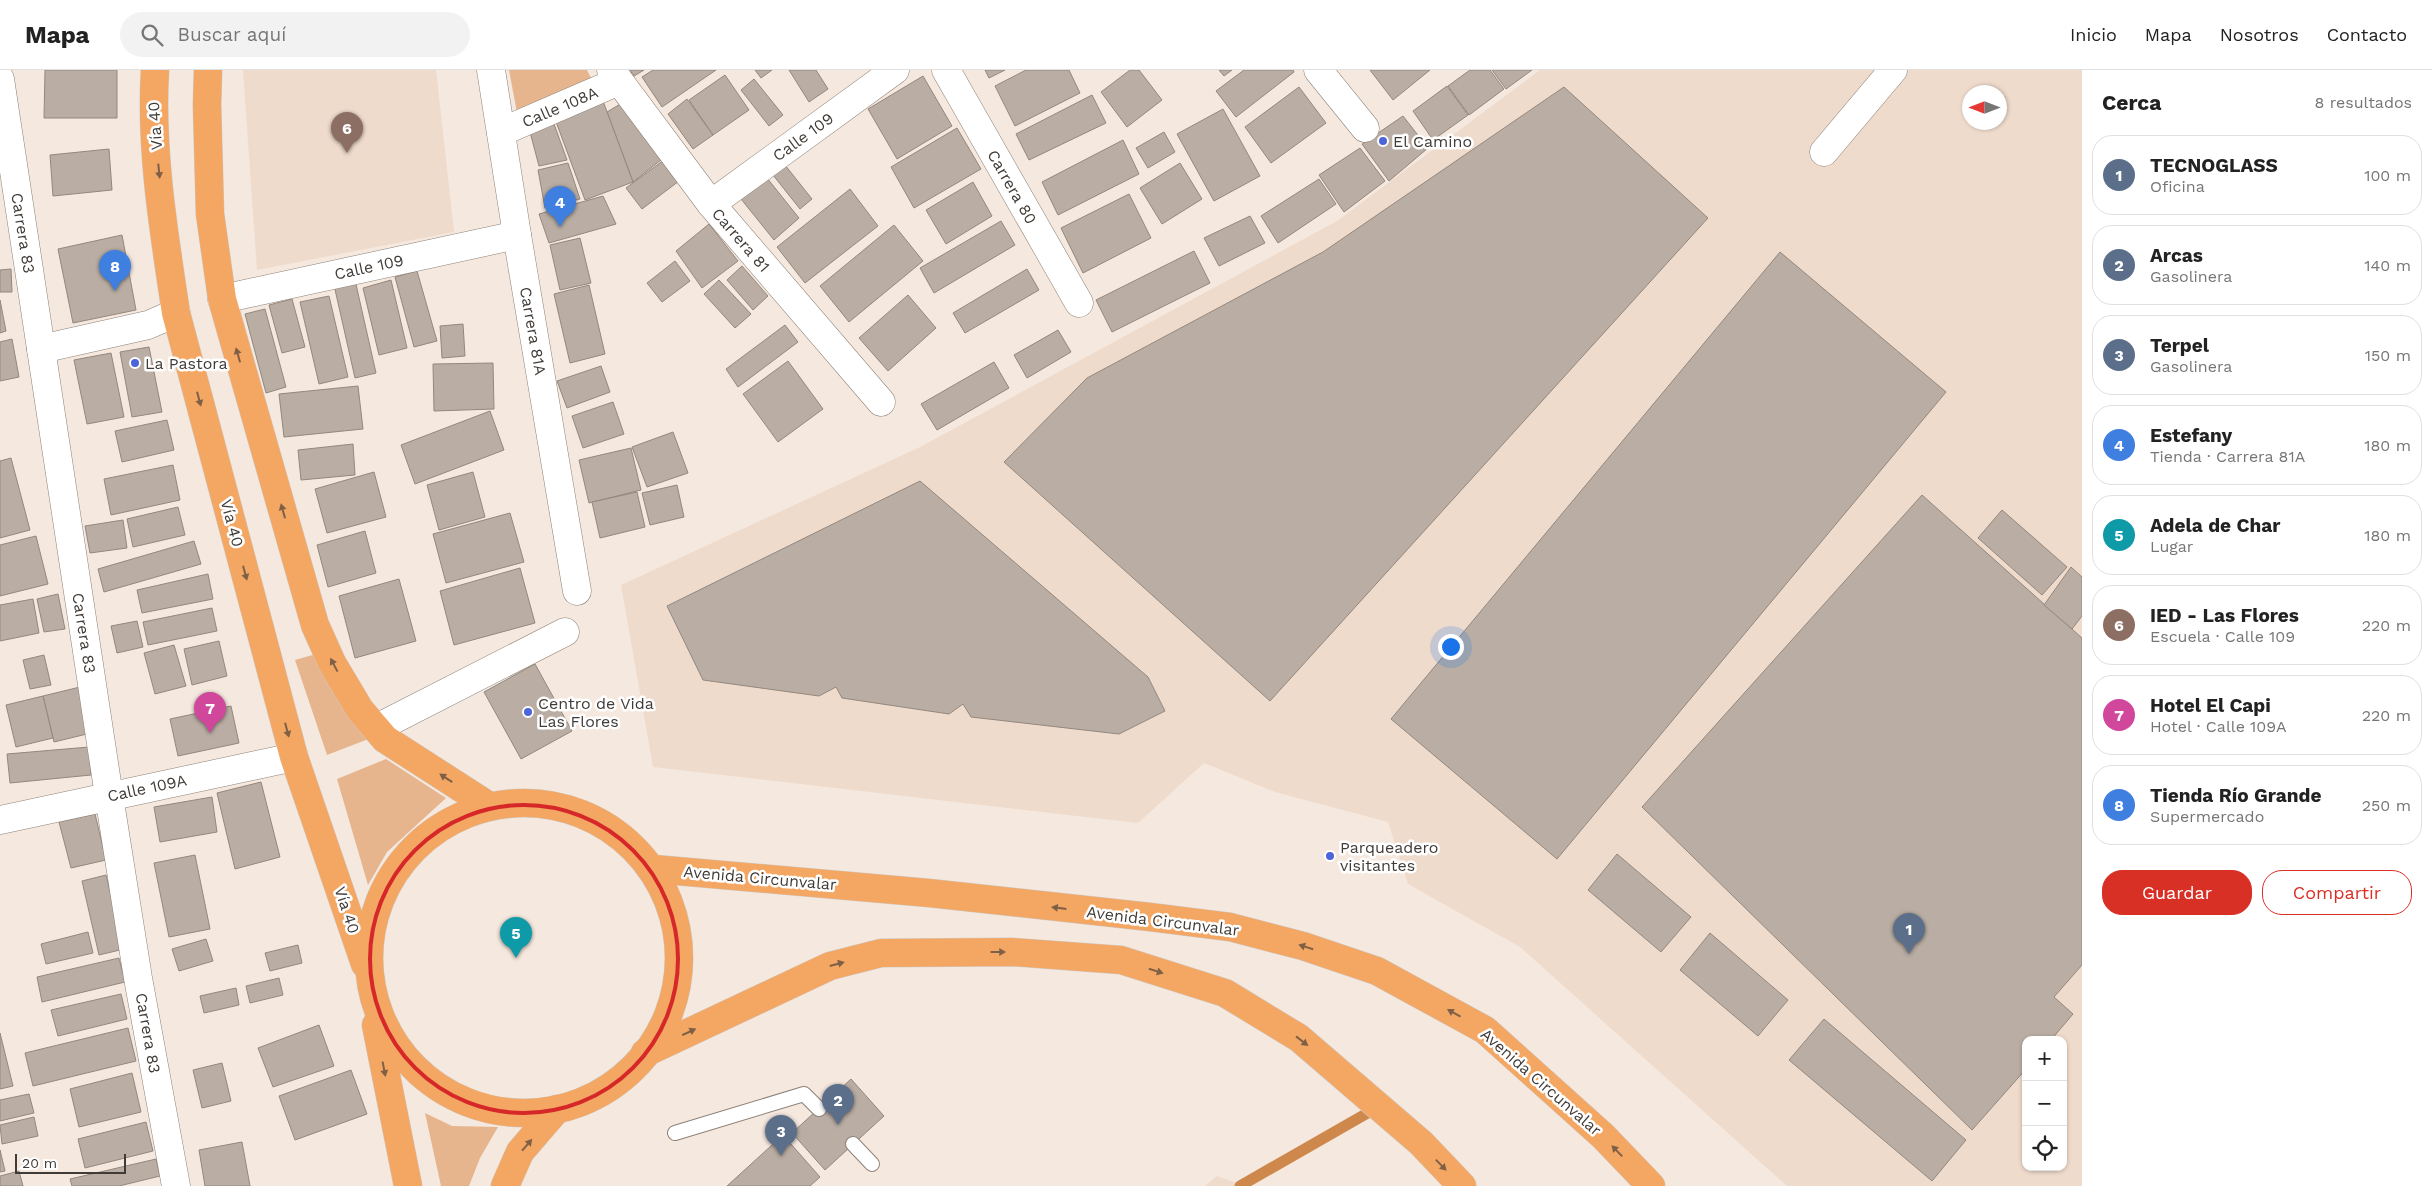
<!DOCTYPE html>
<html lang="es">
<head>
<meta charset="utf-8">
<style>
	:root { --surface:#fff; --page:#f2f2f2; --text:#222; --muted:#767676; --line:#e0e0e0; --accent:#d93025 }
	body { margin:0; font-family:"Work Sans",sans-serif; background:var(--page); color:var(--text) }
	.controls { position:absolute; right:15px; bottom:15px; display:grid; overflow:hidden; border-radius:10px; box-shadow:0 1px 4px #0004 }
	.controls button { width:45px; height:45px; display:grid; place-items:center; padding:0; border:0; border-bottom:1px solid var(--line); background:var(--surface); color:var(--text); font:25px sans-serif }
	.compass { position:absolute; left:1962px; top:15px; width:45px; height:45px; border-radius:50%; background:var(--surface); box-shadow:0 1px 4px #0004; rotate:270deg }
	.scale { position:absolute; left:15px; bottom:12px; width:111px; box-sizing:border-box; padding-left:5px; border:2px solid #403b37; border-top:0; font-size:14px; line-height:18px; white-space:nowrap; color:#403b37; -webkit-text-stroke:4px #fff; paint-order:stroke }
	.you { position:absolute; left:1450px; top:576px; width:18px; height:18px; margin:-12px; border:4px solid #fff; border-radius:50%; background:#1a73e8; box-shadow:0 0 0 8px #1a73e833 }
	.badge { display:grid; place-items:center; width:32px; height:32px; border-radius:50%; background:var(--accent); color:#fff; font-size:16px; font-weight:700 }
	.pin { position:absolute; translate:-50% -41px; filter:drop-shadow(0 1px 2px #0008) }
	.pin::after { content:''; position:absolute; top:26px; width:18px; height:15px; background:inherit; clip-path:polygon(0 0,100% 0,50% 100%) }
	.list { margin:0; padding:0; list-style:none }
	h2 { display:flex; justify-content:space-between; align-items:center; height:65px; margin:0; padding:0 20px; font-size:21px }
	h2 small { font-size:16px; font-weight:400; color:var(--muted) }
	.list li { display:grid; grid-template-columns:32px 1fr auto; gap:15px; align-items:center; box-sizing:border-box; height:80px; margin:0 10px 10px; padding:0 10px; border:1px solid var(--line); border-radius:20px }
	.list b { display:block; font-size:19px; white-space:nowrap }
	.list p { margin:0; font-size:16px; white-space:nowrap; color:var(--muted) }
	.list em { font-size:16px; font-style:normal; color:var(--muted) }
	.actions { display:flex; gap:10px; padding:15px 20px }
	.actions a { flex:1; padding:11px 0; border:1px solid var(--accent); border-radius:20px; text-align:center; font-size:18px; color:var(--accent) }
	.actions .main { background:var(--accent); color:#fff }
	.icon { flex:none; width:28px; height:28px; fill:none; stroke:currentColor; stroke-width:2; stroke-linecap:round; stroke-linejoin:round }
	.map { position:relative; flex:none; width:2082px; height:1116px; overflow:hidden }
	header { display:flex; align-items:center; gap:30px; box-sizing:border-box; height:70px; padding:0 25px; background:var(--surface); border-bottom:1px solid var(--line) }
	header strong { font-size:24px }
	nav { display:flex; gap:28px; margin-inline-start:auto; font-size:18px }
	.search { width:350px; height:45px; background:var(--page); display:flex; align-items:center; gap:12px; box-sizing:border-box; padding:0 18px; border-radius:28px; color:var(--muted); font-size:19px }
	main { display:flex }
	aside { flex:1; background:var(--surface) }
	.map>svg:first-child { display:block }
	.built { fill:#efdbcc; fill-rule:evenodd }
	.green { fill:#e6b58d }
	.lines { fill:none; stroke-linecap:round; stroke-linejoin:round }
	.stream { stroke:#ce884b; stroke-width:11 }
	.building { fill:#baaea4; stroke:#93877e }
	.lane-casing { stroke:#8d8178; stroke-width:16 }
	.street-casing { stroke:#8d8178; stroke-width:29 }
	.highway-casing { stroke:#cdcccb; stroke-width:29 }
	.lane { stroke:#fff; stroke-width:14 }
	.street { stroke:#fff; stroke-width:28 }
	.highway { stroke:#f4a663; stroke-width:28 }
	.oneway { fill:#7f6046 }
	.marked { fill:none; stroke:#d62828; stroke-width:4; stroke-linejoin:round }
	.poi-dot { fill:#4c65da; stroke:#fff; stroke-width:2 }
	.labels { text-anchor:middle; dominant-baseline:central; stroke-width:5; stroke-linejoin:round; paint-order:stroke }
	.street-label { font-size:16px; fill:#403b37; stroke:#fff }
	.poi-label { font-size:16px; fill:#403b37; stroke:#fff; text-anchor:start }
</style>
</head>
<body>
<header>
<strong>Mapa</strong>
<div class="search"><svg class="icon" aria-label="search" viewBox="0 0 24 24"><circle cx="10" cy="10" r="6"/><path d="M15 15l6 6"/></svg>Buscar aquí</div>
<nav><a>Inicio</a><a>Mapa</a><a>Nosotros</a><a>Contacto</a></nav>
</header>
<main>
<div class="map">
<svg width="2082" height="1116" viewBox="0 0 2082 1116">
	<rect width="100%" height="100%" fill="#f5e8de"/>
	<g class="built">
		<path d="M243 0H436L454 162 257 200Z"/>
		<path d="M1540 0H2082V1116H1787L1520 877 1408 814 1388 752 1275 722 1204 693 1138 753 653 697 621 515 920 377 1337 151ZM1970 22H2000V52H1970ZM2026 970H2063V1097H2026Z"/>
		<path d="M1217 1106 1245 1116H1205Z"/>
	</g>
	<g class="green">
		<path d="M509 0H587L595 16 518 48Z"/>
		<path d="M316 584 371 668 327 685 295 590Z"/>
		<path d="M386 689 446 728 387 782 368 815 337 709Z"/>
		<path d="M425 1043 452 1056 498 1057 480 1088 469 1116H441Z"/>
	</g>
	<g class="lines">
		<path class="stream" d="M1240 1116 1378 1037"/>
	</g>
	<g class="building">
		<path d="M45 0H117V48H44Z"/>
		<path d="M630 0H644L634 6Z"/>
		<path d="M653 0H716L662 37 642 7Z"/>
		<path d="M755 0H772L761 8Z"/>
		<path d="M789 0H816L828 19 809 32Z"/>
		<path d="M985 0H1005L989 8Z"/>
		<path d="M1026 0H1069L1080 23 1015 56 995 16Z"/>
		<path d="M1130 0H1139L1162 30 1127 57 1101 22Z"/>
		<path d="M1219 0H1232L1224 6Z"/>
		<path d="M1244 0H1293L1294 2 1236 47 1216 21Z"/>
		<path d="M1370 0H1430L1393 30Z"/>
		<path d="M1470 0H1490L1504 19 1469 45 1448 16Z"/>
		<path d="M1492 0H1532L1506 19Z"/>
		<path d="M725 5 749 40 713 65 689 30Z"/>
		<path d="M923 6 952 56 897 89 868 39Z"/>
		<path d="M754 9 783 45 769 56 741 20Z"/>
		<path d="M1447 16 1468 45 1433 70 1413 41Z"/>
		<path d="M1299 17 1326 53 1271 93 1245 57Z"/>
		<path d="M1564 17 1708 148 1270 631 1004 392 1087 308 1323 182Z"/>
		<path d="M1092 25 1106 53 1029 90 1016 64Z"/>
		<path d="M687 29 713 65 693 79 668 44Z"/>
		<path d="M627 30 666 86 633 112 607 42Z"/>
		<path d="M603 31 633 112 585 130 555 49Z"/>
		<path d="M1223 39 1260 106 1214 131 1177 64Z"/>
		<path d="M1403 46 1428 78 1389 111 1362 74Z"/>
		<path d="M554 54 567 90 539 96 530 62Z"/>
		<path d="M957 58 981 99 914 138 891 97Z"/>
		<path d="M1164 62 1175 82 1148 98 1136 78Z"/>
		<path d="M1123 70 1139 104 1058 145 1042 112Z"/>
		<path d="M1360 78 1385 111 1344 142 1319 105Z"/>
		<path d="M109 79 112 120 53 126 50 85Z"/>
		<path d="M668 87 683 108 642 139 626 118Z"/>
		<path d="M781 90 812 129 800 139 769 100Z"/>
		<path d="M568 93 580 129 545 138 538 100Z"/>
		<path d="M1180 93 1202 129 1162 154 1140 118Z"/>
		<path d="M763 103 799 148 774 170 737 124Z"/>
		<path d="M1319 109 1336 134 1278 173 1261 146Z"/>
		<path d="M973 112 992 146 946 174 926 140Z"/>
		<path d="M850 119 878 156 805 213 777 177Z"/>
		<path d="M1129 124 1151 168 1083 203 1061 158Z"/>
		<path d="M603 126 616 154 549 173 539 144Z"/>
		<path d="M1250 146 1265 173 1219 196 1204 168Z"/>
		<path d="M1001 151 1015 175 934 223 920 198Z"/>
		<path d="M709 154 738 191 702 218 676 181Z"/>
		<path d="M894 155 923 191 849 252 820 216Z"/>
		<path d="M122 165 136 240 73 253 58 179Z"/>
		<path d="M580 168 591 213 560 220 550 175Z"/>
		<path d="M1194 181 1210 213 1112 262 1096 230Z"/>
		<path d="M1780 182 1946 322 1557 789 1391 649Z"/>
		<path d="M675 191 690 211 662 232 647 213Z"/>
		<path d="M742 196 768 226 753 240 727 210Z"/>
		<path d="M11 199 12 222H0V200Z"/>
		<path d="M1027 199 1039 220 965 263 953 243Z"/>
		<path d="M417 201 437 271 414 277 395 207Z"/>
		<path d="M355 210 376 303 355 308 334 215Z"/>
		<path d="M391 210 407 278 379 285 363 218Z"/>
		<path d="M719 210 751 244 735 258 704 224Z"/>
		<path d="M589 215 605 284 570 293 554 224Z"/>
		<path d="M908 225 936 258 888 301 859 268Z"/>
		<path d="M329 226 348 307 319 314 300 232Z"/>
		<path d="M292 229 305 277 282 283 269 235Z"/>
		<path d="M0 230 6 261 0 263Z"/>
		<path d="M265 239 286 317 266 323 245 244Z"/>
		<path d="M463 254 465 286 442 288 440 256Z"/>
		<path d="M785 255 798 272 738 317 726 299Z"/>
		<path d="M1058 260 1071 282 1027 308 1014 285Z"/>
		<path d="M12 269 19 307 0 311V272Z"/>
		<path d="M149 277 162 342 132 347 120 282Z"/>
		<path d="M111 283 124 347 87 354 74 290Z"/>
		<path d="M788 291 823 339 778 372 743 324Z"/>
		<path d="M994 292 1009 318 937 360 921 334Z"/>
		<path d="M493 293 494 339 434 341 433 294Z"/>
		<path d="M601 296 610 322 567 338 557 311Z"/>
		<path d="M358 316 363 359 284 367 279 324Z"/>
		<path d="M613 332 624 364 583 378 572 346Z"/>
		<path d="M490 341 504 380 415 414 401 375Z"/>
		<path d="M167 350 174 380 122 392 115 361Z"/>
		<path d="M673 362 688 403 647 417 632 377Z"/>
		<path d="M353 374 355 405 301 410 298 380Z"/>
		<path d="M631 378 641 420 589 433 579 390Z"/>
		<path d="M11 388 30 460 0 468V391Z"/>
		<path d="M173 395 180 430 111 445 104 409Z"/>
		<path d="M374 402 386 447 327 463 315 419Z"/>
		<path d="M473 402 485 447 439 460 427 415Z"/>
		<path d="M920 411 1148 607 1165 641 1119 664 971 647 963 634 949 644 842 628 836 617 819 626 703 610 667 536Z"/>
		<path d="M677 415 684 447 650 455 642 423Z"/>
		<path d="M637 422 645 457 600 468 592 432Z"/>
		<path d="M1922 425 2082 568V895L2054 927 2073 944 2051 970H2026V999L1972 1060 1642 737Z"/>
		<path d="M178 437 185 465 133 477 127 449Z"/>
		<path d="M2002 440 2067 497 2042 525 1978 468Z"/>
		<path d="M510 443 524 492 446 513 433 464Z"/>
		<path d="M123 450 127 478 90 483 85 456Z"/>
		<path d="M365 461 376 503 328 517 317 475Z"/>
		<path d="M36 466 48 514 0 526V475Z"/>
		<path d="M194 471 201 494 104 522 98 499Z"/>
		<path d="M2071 497 2082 507V546L2072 559 2044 535Z"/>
		<path d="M520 498 535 553 454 575 440 521Z"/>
		<path d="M208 504 213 529 142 543 137 520Z"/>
		<path d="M399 509 416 571 355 588 339 526Z"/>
		<path d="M58 524 65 559 44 562 37 529Z"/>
		<path d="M33 529 39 563 0 571V535Z"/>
		<path d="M212 538 217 561 148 575 143 552Z"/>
		<path d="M137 551 143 577 117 583 111 556Z"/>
		<path d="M219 571 227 606 192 615 184 579Z"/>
		<path d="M174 575 186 616 155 624 144 583Z"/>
		<path d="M44 585 51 615 30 619 23 590Z"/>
		<path d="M535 594 572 661 521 689 484 622Z"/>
		<path d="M80 617 91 663 54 672 43 626Z"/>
		<path d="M43 626 53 668 16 677 6 635Z"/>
		<path d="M231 636 239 673 178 686 170 649Z"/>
		<path d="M89 677 91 705 10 713 7 684Z"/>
		<path d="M261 712 280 787 235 799 217 723Z"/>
		<path d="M212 727 217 762 160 772 154 737Z"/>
		<path d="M95 744 106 790 71 798 59 752Z"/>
		<path d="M1617 784 1691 847 1661 882 1588 820Z"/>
		<path d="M195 785 210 859 169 867 154 793Z"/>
		<path d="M106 805 124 879 99 885 82 811Z"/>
		<path d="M88 862 93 883 46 894 41 874Z"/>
		<path d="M1710 863 1788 930 1758 966 1680 900Z"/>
		<path d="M206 869 213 891 179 901 172 879Z"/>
		<path d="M298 875 302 893 270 901 265 883Z"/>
		<path d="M119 888 125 912 42 932 37 907Z"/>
		<path d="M279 908 283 925 250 933 246 916Z"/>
		<path d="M236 918 239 935 204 943 200 926Z"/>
		<path d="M121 924 127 949 58 966 51 940Z"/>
		<path d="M1824 949 1966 1070 1932 1111 1789 990Z"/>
		<path d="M319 955 334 996 273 1017 258 978Z"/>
		<path d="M128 958 136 991 33 1016 25 983Z"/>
		<path d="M0 963 13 1016 0 1019Z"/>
		<path d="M222 993 231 1031 202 1038 193 1000Z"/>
		<path d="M351 1000 367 1044 295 1070 279 1026Z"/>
		<path d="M132 1003 141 1042 79 1057 70 1019Z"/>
		<path d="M851 1009 884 1046 825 1100 792 1063Z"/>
		<path d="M29 1024 34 1043 0 1051V1030Z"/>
		<path d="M34 1047 38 1066 2 1074 0 1055Z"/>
		<path d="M146 1052 153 1081 85 1098 78 1069Z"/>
		<path d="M783 1065 820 1107 810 1116H727Z"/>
		<path d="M242 1072 250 1116H205L199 1080Z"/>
		<path d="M0 1080 5 1101 0 1102Z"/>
		<path d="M156 1089 160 1106 119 1116H72L70 1109Z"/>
		<path d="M19 1101 23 1116H0V1106Z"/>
	</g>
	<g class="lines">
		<defs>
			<g id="lane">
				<path d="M675 1063 804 1024 819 1039"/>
				<path d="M853 1074 872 1094"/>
			</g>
			<g id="street">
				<path d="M491 0 517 165 577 521"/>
				<path d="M611 0 711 134 881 332"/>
				<path d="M946 0 1079 233"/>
				<path d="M1318 0 1365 58"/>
				<path d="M0 9 109 726 138 908 176 1116"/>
				<path d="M501 62 619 11"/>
				<path d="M1824 82 1893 0"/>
				<path d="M711 134 895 0"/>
				<path d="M222 229 517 165"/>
				<path d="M41 279 148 255 176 243"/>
				<path d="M377 658 565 562"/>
				<path d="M0 750 294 687"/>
			</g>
			<g id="highway">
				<path d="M155 0C150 80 164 163 176 243L294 687 365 894"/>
				<path d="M208 0 207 35 210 144 222 229 315 555 332 593 360 640 385 669 486 734"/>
				<circle cx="524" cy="888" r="155"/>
				<path d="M654 799 929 823 1150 847 1230 857 1303 876 1377 901 1485 960 1603 1066 1651 1116"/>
				<path d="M376 955 408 1116"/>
				<path d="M645 983 830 896 881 883 1012 882 1121 890 1225 923 1299 968 1421 1073 1462 1116"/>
				<path d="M505 1116 520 1082 557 1039"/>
			</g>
		</defs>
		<use href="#lane" class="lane-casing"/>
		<use href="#street" class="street-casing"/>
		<use href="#highway" class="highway-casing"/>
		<use href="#lane" class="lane"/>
		<use href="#street" class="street"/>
		<use href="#highway" class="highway"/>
	</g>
	<defs><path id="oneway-solid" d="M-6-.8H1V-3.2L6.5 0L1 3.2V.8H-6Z" transform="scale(1.25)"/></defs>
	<g class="oneway">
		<use href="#oneway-solid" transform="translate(159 101) rotate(84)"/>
		<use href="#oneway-solid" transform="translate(238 285) rotate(-106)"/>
		<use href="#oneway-solid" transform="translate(199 329) rotate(75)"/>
		<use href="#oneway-solid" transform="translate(283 441) rotate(-106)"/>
		<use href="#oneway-solid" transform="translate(245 503) rotate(75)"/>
		<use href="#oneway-solid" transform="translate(334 595) rotate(-118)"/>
		<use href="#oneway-solid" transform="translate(287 660) rotate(75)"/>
		<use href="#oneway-solid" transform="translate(446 708) rotate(-147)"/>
		<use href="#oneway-solid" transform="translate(1059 838) rotate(-173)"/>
		<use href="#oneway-solid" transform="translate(1306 877) rotate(-162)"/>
		<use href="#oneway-solid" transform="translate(998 882)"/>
		<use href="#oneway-solid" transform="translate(837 894) rotate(-15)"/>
		<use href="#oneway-solid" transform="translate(1156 901) rotate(18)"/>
		<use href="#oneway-solid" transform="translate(1454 943) rotate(-151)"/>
		<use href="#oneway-solid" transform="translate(689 962) rotate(-25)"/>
		<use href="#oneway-solid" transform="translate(1302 971) rotate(38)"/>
		<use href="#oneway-solid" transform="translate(384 999) rotate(79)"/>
		<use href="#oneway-solid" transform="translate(527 1075) rotate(-49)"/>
		<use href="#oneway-solid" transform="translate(1617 1081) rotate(-134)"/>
		<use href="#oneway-solid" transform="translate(1441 1095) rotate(46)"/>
	</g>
	<path class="marked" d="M370 889a154 154 0 1 1 308 0a154 154 0 1 1-308 0Z"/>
	<g class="poi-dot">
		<circle cx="1383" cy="71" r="5"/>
		<circle cx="135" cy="293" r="5"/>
		<circle cx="528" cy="642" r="5"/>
		<circle cx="1330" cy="786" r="5"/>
	</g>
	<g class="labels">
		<g class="street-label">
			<text transform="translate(560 37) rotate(-23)">Calle 108A</text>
			<text transform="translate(155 56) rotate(-94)">Vía 40</text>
			<text transform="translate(803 67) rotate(-36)">Calle 109</text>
			<text transform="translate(1012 117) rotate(60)">Carrera 80</text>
			<text transform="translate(23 163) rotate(81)">Carrera 83</text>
			<text transform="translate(741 170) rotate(49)">Carrera 81</text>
			<text transform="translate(369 197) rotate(-12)">Calle 109</text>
			<text transform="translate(533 261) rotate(80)">Carrera 81A</text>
			<text transform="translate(232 453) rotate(75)">Vía 40</text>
			<text transform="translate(84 563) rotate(81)">Carrera 83</text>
			<text transform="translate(147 718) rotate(-12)">Calle 109A</text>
			<text transform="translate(760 808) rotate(5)">Avenida Circunvalar</text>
			<text transform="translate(347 840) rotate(72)">Vía 40</text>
			<text transform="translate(1163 851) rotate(7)">Avenida Circunvalar</text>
			<text transform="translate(148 963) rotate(80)">Carrera 83</text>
			<text transform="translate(1541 1012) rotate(41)">Avenida Circunvalar</text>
		</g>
		<g class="poi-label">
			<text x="1393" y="71">El Camino</text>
			<text x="145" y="293">La Pastora</text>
			<text x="538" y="633">Centro de Vida<tspan x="538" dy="18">Las Flores</tspan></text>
			<text x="1340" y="777">Parqueadero<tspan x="1340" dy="18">visitantes</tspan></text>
		</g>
	</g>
</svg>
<div class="controls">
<button>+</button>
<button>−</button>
<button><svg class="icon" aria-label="locate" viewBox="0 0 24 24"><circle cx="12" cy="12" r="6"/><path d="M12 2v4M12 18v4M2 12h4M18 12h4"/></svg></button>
</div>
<svg class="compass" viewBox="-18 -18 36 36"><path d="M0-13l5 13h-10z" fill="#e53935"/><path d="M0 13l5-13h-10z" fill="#767676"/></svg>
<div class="scale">20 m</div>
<div class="you"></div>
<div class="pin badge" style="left:1909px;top:884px;background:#5c6f8a">1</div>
<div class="pin badge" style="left:838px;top:1055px;background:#5c6f8a">2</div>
<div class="pin badge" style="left:781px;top:1086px;background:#5c6f8a">3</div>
<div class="pin badge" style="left:560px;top:157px;background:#3f7fe0">4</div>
<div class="pin badge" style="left:516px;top:888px;background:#0f9aa8">5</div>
<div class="pin badge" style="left:347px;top:83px;background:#8d6e63">6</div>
<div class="pin badge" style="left:210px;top:663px;background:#d1479c">7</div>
<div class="pin badge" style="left:115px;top:221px;background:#3f7fe0">8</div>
</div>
<aside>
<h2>Cerca<small>8 resultados</small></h2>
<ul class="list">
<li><span class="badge" style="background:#5c6f8a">1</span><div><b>TECNOGLASS</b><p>Oficina</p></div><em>100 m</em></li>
<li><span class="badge" style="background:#5c6f8a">2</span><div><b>Arcas</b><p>Gasolinera</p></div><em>140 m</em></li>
<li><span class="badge" style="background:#5c6f8a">3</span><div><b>Terpel</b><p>Gasolinera</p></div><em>150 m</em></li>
<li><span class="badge" style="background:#3f7fe0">4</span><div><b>Estefany</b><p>Tienda · Carrera 81A</p></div><em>180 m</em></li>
<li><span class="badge" style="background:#0f9aa8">5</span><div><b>Adela de Char</b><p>Lugar</p></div><em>180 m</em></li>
<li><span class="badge" style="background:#8d6e63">6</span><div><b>IED - Las Flores</b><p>Escuela · Calle 109</p></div><em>220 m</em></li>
<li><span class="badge" style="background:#d1479c">7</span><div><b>Hotel El Capi</b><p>Hotel · Calle 109A</p></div><em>220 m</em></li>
<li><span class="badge" style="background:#3f7fe0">8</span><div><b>Tienda Río Grande</b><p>Supermercado</p></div><em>250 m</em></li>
</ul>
<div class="actions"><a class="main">Guardar</a><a>Compartir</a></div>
</aside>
</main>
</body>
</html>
